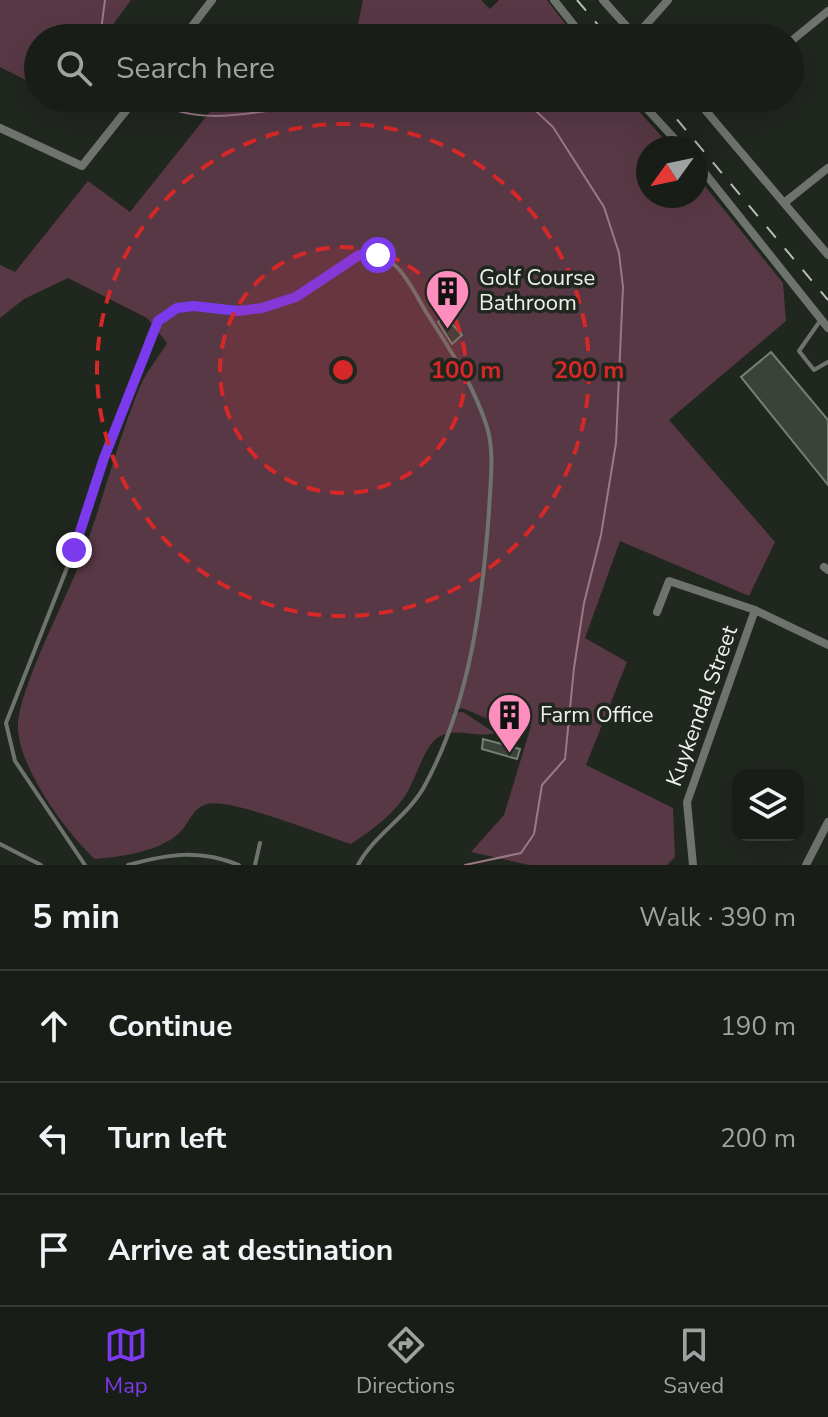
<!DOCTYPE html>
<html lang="en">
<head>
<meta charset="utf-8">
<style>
	:root { --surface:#181d17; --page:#212620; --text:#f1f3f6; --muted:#9fa2a1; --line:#363b36; --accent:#7c3aed }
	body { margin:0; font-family:"Nunito Sans",sans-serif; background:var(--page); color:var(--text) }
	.controls { position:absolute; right:24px; bottom:24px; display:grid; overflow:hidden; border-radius:16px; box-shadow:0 8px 32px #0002 }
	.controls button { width:72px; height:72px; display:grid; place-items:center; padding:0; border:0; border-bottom:2px solid var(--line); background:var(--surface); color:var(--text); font:40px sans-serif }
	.compass { position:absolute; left:636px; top:136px; width:72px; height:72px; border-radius:50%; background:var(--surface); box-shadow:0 8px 32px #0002; rotate:237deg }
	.stop { position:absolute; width:24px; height:24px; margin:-18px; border:6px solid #7c3aed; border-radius:50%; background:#fff }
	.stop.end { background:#7c3aed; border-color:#fff; box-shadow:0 2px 8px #0008 }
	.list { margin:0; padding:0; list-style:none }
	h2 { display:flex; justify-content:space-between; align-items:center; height:104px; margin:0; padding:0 32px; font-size:34px }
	h2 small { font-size:26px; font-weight:400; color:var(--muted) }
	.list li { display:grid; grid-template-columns:52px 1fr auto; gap:24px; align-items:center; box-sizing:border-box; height:112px; padding:0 32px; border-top:2px solid var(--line) }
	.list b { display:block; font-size:30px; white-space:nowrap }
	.list em { font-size:26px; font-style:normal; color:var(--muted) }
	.icon { flex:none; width:44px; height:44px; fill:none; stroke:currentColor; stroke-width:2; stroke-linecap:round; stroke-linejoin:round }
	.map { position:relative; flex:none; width:828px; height:865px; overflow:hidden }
	.search { position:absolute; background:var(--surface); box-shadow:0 8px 32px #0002; left:24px; right:24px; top:24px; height:88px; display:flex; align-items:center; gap:20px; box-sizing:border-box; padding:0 28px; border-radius:44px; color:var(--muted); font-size:30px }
	.sheet { height:440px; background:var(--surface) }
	nav { display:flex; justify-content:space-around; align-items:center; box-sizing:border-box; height:112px; border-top:2px solid var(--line); background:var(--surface); font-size:22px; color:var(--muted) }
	nav a { display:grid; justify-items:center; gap:4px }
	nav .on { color:var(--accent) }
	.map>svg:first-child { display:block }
	.green { fill:#583845 }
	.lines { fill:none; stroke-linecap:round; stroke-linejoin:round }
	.stream { stroke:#9c7886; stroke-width:2 }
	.building { fill:#3a4239; stroke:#767f75; stroke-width:2 }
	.service { stroke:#6f736e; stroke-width:4 }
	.minor { stroke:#6f736e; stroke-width:8 }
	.rail { stroke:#b9beb8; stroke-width:2; stroke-dasharray:14 14; stroke-linecap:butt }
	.route { stroke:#7c3aed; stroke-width:10 }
	.ring { fill:none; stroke:#d62828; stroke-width:4; stroke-dasharray:14 10 }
	.labels { text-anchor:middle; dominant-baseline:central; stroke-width:7; stroke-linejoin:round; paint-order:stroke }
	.poi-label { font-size:22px; fill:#edf2ec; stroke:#20271f; text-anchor:start }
	.street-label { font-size:22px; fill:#edf2ec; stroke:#20271f }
	.centre { fill:#d62828; stroke:#20271f; stroke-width:4 }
	.ring-label { font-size:24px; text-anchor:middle; font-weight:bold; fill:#d62828; stroke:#20271f; stroke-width:7; stroke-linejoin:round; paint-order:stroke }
</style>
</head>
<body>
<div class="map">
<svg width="828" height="865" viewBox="0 0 828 865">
	<rect width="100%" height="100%" fill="#20271f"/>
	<g class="green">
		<path d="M0 0H131L103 38H38V86L0 67Z"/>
		<path d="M363 0H481L490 9 499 0H547L576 38H355Z"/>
		<path d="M221 98 340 108 342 98H627L672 148H648V196H696V175L783 283 786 321 669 420 775 542 749 596 620 541 585 638 627 662 586 765 673 808 675 857 667 865H529L471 852 504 815 531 726 520 717 502 725 462 708 451 713 463 712 495 733C475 739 454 725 436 739 423 749 414 785 403 799 390 817 369 832 351 844 323 835 231 798 207 804 193 808 190 821 182 830 164 851 121 857 95 859 66 833 17 765 18 726 19 688 65 602 80 562 102 505 116 445 139 389 145 373 158 358 167 343L147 318 68 278 24 299 0 318V265L15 272 88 181 130 212Z"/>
	</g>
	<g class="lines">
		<g class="stream">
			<path d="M100 38 105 0"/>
			<path d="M147 98C189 123 232 117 279 109"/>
			<path d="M290 107H319L355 98"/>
			<path d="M465 865 521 853 534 834 542 785 565 759 574 668 584 603 601 535 616 443 623 287 619 253 604 207 553 127 522 98"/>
		</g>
	</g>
	<g class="building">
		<path d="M445 316 462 335 452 344 438 322Z"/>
		<path d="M771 352 828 420V485L741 377Z"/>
		<path d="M483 739 520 749 517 759 482 749Z"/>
	</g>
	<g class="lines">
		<g class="service">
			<path d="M820 321 799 351 814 370 828 362"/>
			<path d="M0 844 41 865"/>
			<path d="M85 865 15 761 6 723 74 550 148 339C180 282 218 322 266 307 275 304 286 301 295 297 317 287 337 260 361 255 398 249 412 290 428 315 451 351 474 386 487 427 495 454 490 484 489 512 482 605 470 703 424 787 407 817 374 835 358 865"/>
			<path d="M128 865C168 854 199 849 239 865"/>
			<path d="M255 865 260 843"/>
		</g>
		<g class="minor">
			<path d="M554 0 584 38"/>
			<path d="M603 0 637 38"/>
			<path d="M635 37 668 0"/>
			<path d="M183 38 212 0"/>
			<path d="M790 42 828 11"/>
			<path d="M637 98 683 148"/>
			<path d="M695 98 828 255"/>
			<path d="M707 112 724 98"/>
			<path d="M0 128 82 166 136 98"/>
			<path d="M696 162 828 328"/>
			<path d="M784 203 828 168"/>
			<path d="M824 567 828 570"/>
			<path d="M657 612 669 581 755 610 828 645"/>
			<path d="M693 865 687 802 755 610"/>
			<path d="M806 865 828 822"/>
		</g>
		<g class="rail">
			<path d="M577 0 609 38"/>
			<path d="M659 98 828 300"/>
		</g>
	</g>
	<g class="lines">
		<path class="route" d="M74 550 104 458 158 321 177 308 194 306 238 311 262 308 296 297 359 255H378"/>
	</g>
	<circle cx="343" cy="370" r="123" fill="#d62828" fill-opacity=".12"/>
	<g class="ring">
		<circle cx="343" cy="370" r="123"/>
		<circle cx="343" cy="370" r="246"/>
	</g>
	<defs>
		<symbol id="building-pin" viewBox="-11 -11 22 30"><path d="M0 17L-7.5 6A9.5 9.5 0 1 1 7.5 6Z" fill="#fd8ebe" stroke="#20271f"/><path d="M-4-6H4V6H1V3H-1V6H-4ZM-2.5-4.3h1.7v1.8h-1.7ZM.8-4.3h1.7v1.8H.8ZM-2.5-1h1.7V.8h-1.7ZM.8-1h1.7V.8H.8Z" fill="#111"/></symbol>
	</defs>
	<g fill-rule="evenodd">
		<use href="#building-pin" x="422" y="266" width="51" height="69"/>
		<use href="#building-pin" x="484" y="690" width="51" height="69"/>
	</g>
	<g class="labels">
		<g class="poi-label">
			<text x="479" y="278">Golf Course<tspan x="479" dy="25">Bathroom</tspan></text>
			<text x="540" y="715">Farm Office</text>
		</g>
		<g class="street-label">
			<text transform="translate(702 706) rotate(-70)">Kuykendal Street</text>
		</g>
	</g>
	<circle cx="343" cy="370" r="12" class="centre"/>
	<g class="ring-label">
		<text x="466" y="378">100 m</text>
		<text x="589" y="378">200 m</text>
	</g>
</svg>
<div class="controls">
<button><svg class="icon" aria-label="layers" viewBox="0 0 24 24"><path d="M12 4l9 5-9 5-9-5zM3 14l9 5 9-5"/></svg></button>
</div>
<svg class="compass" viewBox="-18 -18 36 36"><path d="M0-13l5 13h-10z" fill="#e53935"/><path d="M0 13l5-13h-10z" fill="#9fa2a1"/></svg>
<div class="stop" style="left:378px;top:255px"></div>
<div class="stop end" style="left:74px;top:550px"></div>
<div class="search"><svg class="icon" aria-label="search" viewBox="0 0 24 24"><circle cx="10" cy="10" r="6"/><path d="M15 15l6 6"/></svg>Search here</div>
</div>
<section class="sheet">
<h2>5 min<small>Walk · 390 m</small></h2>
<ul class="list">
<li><svg class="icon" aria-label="ahead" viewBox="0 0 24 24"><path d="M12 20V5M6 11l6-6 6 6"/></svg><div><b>Continue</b></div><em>190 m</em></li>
<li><svg class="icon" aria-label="left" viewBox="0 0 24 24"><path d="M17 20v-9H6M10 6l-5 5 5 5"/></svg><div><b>Turn left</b></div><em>200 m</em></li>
<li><svg class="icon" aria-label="arrive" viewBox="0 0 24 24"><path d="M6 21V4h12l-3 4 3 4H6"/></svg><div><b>Arrive at destination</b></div></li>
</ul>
</section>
<nav>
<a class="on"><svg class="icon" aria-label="map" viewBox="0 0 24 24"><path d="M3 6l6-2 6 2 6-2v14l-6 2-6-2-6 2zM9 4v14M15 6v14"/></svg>Map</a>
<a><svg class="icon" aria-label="directions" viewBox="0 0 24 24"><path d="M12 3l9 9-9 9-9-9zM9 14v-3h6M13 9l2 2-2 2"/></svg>Directions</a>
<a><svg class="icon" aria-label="saved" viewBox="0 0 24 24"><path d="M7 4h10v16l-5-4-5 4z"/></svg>Saved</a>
</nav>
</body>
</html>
